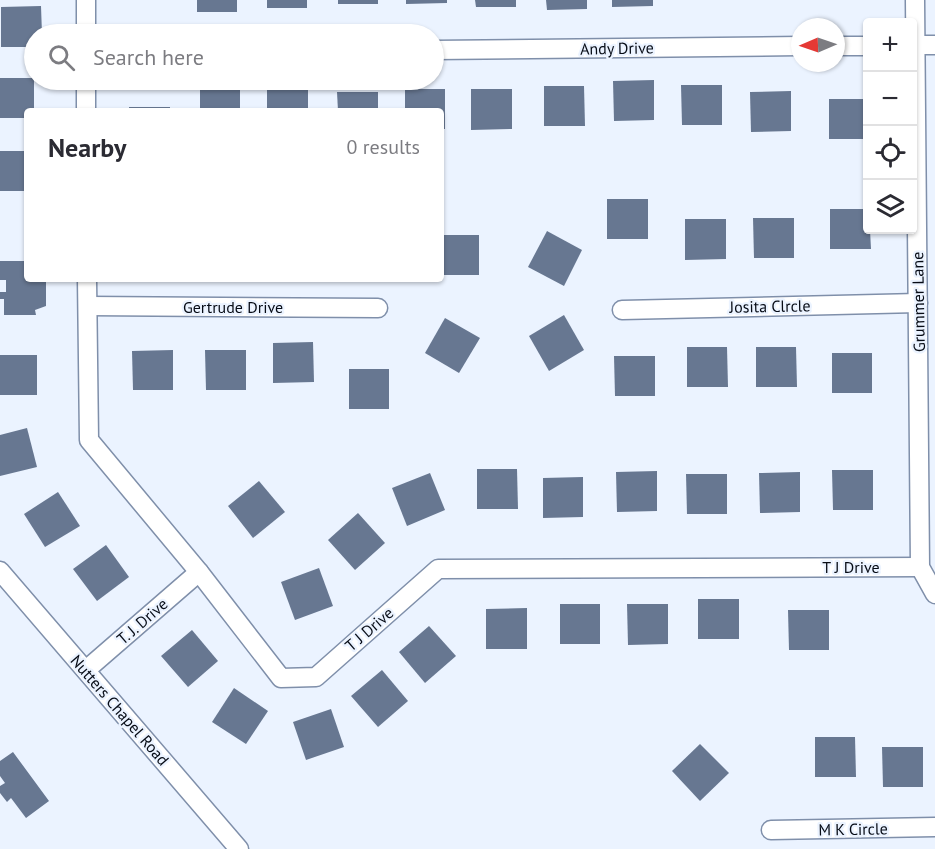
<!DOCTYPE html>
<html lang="en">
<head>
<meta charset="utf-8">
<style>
	:root { --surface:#fff; --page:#f2f2f3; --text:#2b2b33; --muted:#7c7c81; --line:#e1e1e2 }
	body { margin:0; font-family:"PT Sans",sans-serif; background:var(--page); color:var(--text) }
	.controls { position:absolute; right:18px; top:18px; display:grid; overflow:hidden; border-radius:6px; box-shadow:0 2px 4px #0004 }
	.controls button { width:54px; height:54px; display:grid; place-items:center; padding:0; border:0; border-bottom:2px solid var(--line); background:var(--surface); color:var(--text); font:30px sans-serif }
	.compass { position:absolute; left:791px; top:18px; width:54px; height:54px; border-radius:50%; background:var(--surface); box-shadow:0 2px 4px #0004; rotate:268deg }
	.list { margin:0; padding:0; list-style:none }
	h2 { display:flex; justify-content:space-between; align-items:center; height:78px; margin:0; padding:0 24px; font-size:26px }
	h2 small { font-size:20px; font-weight:400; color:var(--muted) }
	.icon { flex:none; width:33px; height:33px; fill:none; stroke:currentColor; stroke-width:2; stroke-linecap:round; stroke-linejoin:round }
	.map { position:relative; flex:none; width:935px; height:849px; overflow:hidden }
	.search { position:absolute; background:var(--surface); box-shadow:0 2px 4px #0004; left:24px; top:24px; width:420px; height:66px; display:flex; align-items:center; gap:15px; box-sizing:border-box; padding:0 21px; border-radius:33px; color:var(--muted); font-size:22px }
	.panel { position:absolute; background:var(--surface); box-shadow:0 2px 4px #0004; left:24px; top:108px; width:420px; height:174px; border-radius:6px }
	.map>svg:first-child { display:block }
	.building { fill:#677791 }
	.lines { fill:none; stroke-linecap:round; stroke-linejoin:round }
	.minor-casing { stroke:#7f8faa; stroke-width:21 }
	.minor { stroke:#fff; stroke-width:18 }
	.labels { text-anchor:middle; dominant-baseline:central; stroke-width:4.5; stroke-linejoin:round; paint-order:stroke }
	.street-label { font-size:16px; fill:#060b15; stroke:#ebf3ff }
</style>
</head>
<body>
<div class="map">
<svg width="935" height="849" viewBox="0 0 935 849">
	<rect width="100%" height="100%" fill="#ebf3ff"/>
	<g class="building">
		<rect x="197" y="0" width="40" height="12"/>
		<rect x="267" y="0" width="40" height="8"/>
		<rect x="338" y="0" width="40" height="4"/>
		<path d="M406 0H447V3L406 4Z"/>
		<path d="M475 0H516V7H476Z"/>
		<path d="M546 0H587V9L547 10Z"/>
		<path d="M612 0H653V6L612 7Z"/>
		<path d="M41 6 42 34H34V47H1V7Z"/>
		<path d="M0 78H34V111H27V118H0Z"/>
		<path d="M654 80V120L614 121 613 81Z"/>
		<path d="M681 85H722V125H682Z"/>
		<path d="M544 86H584L585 126H544Z"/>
		<rect x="200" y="88" width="40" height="23"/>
		<rect x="267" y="89" width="41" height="22"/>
		<path d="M405 89H445V129H441V111H405Z"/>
		<path d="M471 89H512V129L471 130Z"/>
		<path d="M791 91V131L751 132 750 92Z"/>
		<path d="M337 92H378V111H338Z"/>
		<rect x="829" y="99" width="39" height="40"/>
		<rect x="129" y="107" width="41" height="4"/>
		<rect x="0" y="151" width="27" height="40"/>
		<rect x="607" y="199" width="41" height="40"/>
		<path d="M830 209H868V230H870L871 249H830Z"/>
		<path d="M753 218H794V258H754Z"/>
		<path d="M685 219H726V259L685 260Z"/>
		<path d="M547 231 582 250 564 286 528 267Z"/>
		<rect x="441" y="235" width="38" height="40"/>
		<path d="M0 261H27V279H46V306L35 310 36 315H4V299H0V292H6V280H0Z"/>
		<path d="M564 315 584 350 549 371 529 336Z"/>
		<path d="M445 318 480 338 459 373 425 353Z"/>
		<path d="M313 342 314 382 273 383V343Z"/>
		<path d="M687 347H727L728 387H687Z"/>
		<path d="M756 347H796L797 387H756Z"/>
		<path d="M173 350V390H133L132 351Z"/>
		<path d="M205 350H246V390H206Z"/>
		<rect x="832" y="353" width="40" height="40"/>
		<rect x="0" y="355" width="37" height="40"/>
		<path d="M614 356H655V396H615Z"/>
		<rect x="349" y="369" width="40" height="40"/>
		<path d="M27 428 37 467 0 476V435Z"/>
		<path d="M477 469H517L518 509H477Z"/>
		<path d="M832 470H873V510H833Z"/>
		<path d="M657 471V511L617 512 616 472Z"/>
		<path d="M800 472V512L760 513 759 473Z"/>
		<path d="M430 473 445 510 407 526 392 488Z"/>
		<path d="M686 474H727V514H687Z"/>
		<path d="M583 477V517L543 518V478Z"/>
		<path d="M259 481 285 512 253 538 228 506Z"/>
		<path d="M58 492 80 526 45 547 24 514Z"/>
		<path d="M358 513 385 543 355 570 328 540Z"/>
		<path d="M106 545 129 577 97 601 73 569Z"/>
		<path d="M319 568 333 606 295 620 281 582Z"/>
		<rect x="698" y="599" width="41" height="40"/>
		<rect x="560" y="604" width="40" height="40"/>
		<path d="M627 604H668V644L628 645Z"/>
		<path d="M527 608V649H486V609Z"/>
		<path d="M788 610H829V650H789Z"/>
		<path d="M429 626 456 656 425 683 399 652Z"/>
		<path d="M192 630 218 661 188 687 161 656Z"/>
		<path d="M382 670 408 701 378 727 351 696Z"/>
		<path d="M234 688 268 711 246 744 212 722Z"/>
		<path d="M331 709 344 747 306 760 293 722Z"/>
		<path d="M815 737H855L856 777H815Z"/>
		<path d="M700 744 729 773 700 801 672 771Z"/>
		<path d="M882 747H923V787H883Z"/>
		<path d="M13 752 49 801 26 818 11 798 7 802 0 793V786L5 783 0 776V761Z"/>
	</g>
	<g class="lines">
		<defs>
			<g id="minor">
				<path d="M86 0V34"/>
				<path d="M915 0 920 567 935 594"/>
				<path d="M912 45H935"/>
				<path d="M836 46H868"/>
				<path d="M434 50 800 46"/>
				<path d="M86 80V111"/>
				<path d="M87 279 89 440 199 572 281 678 316 677 438 569 920 567"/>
				<path d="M88 306 378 308"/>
				<path d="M622 310 918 303"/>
				<path d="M0 571 239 849"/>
				<path d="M86 670 199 572"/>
				<path d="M771 830 935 827"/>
			</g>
		</defs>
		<use href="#minor" class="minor-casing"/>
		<use href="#minor" class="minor"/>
	</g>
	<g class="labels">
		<g class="street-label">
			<text transform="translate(617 48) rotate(-1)">Andy Drive</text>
			<text transform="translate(918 302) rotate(-91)">Grummer Lane</text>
			<text transform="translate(770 306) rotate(-1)">Josita Clrcle</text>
			<text x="233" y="307">Gertrude Drive</text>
			<text x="851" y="567">T J Drive</text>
			<text transform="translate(142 621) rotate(-41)">T. J. Drive</text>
			<text transform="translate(369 629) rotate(-41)">T J Drive</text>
			<text transform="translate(120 710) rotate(49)">Nutters Chapel Road</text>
			<text transform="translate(853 829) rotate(-1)">M K Circle</text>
		</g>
	</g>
</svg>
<div class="controls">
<button>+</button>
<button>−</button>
<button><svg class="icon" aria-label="locate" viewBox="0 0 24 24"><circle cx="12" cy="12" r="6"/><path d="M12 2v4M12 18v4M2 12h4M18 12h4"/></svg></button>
<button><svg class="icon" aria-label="layers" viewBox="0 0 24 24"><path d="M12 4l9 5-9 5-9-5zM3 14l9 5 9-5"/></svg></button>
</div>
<svg class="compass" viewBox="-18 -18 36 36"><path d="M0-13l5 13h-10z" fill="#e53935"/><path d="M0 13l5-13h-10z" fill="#7c7c81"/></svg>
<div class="search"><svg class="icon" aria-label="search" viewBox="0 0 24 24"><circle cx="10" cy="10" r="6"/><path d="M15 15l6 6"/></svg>Search here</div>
<section class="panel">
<h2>Nearby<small>0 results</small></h2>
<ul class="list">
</ul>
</section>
</div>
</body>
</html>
